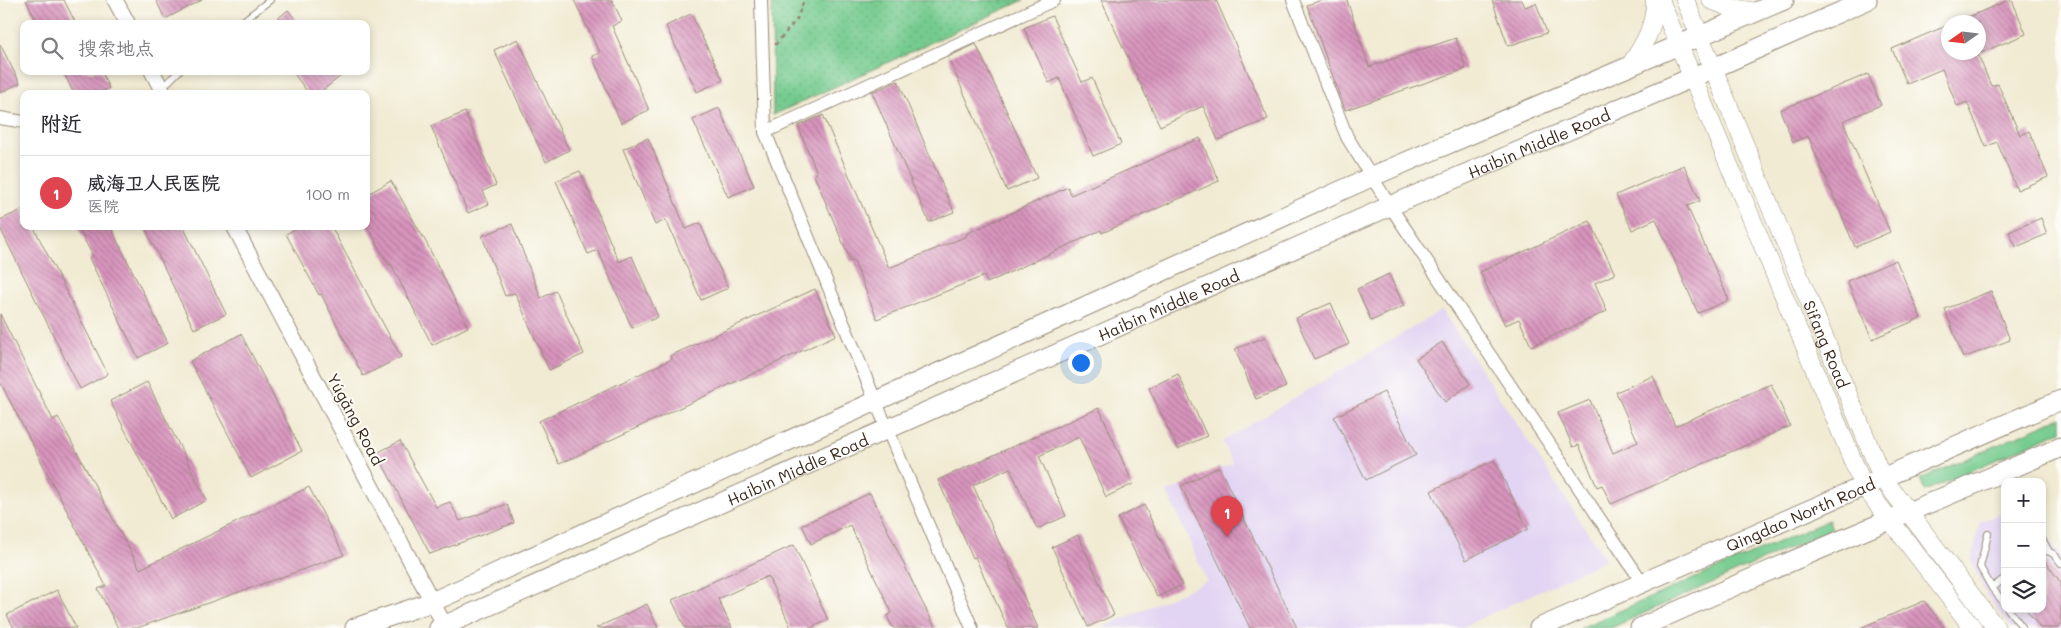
<!DOCTYPE html>
<html lang="zh">
<head>
<meta charset="utf-8">
<style>
	:root { --surface:#fff; --page:#f2f2f3; --text:#2b2b33; --muted:#7c7c81; --line:#e1e1e2; --accent:#db2777 }
	body { margin:0; font-family:Mali,"LXGW WenKai TC",sans-serif; background:var(--page); color:var(--text) }
	.controls { position:absolute; right:15px; bottom:15px; display:grid; overflow:hidden; border-radius:10px; box-shadow:0 2px 8px #0003 }
	.controls button { width:45px; height:45px; display:grid; place-items:center; padding:0; border:0; border-bottom:1px solid var(--line); background:var(--surface); color:var(--text); font:25px sans-serif }
	.compass { position:absolute; left:1941px; top:15px; width:45px; height:45px; border-radius:50%; background:var(--surface); box-shadow:0 2px 8px #0003; rotate:256deg }
	.you { position:absolute; left:1080px; top:362px; width:18px; height:18px; margin:-12px; border:4px solid #fff; border-radius:50%; background:#1a73e8; box-shadow:0 0 0 8px #1a73e833 }
	.badge { display:grid; place-items:center; width:32px; height:32px; border-radius:50%; background:var(--accent); color:#fff; font-size:16px; font-weight:700 }
	.pin { position:absolute; translate:-50% -41px; filter:drop-shadow(0 1px 2px #0008) }
	.pin::after { content:''; position:absolute; top:26px; width:18px; height:15px; background:inherit; clip-path:polygon(0 0,100% 0,50% 100%) }
	.list { margin:0; padding:0; list-style:none }
	h2 { display:flex; justify-content:space-between; align-items:center; height:65px; margin:0; padding:0 20px; font-size:21px }
	h2 small { font-size:16px; font-weight:400; color:var(--muted) }
	.list li { display:grid; grid-template-columns:32px 1fr auto; gap:15px; align-items:center; box-sizing:border-box; height:75px; padding:0 20px; border-top:1px solid var(--line) }
	.list b { display:block; font-size:19px; white-space:nowrap }
	.list p { margin:0; font-size:16px; white-space:nowrap; color:var(--muted) }
	.list em { font-size:16px; font-style:normal; color:var(--muted) }
	.icon { flex:none; width:28px; height:28px; fill:none; stroke:currentColor; stroke-width:2; stroke-linecap:round; stroke-linejoin:round }
	.map { position:relative; flex:none; width:2061px; height:628px; overflow:hidden }
	.search { position:absolute; background:var(--surface); box-shadow:0 2px 8px #0003; left:20px; top:20px; width:350px; height:55px; display:flex; align-items:center; gap:12px; box-sizing:border-box; padding:0 18px; border-radius:10px; color:var(--muted); font-size:19px }
	.panel { position:absolute; background:var(--surface); box-shadow:0 2px 8px #0003; left:20px; top:90px; width:350px; height:140px; border-radius:10px }
	.map>svg:first-child { display:block }
	.built { fill:#e2d4f3 }
	.grass { fill:#75cb8f; stroke:#587a56 }
	.park { fill:url(#park-dots); stroke:#587a56 }
	.building { fill:url(#building-back-hatch) }
	.lines { fill:none; stroke-linecap:round; stroke-linejoin:round }
	.service-casing { stroke:#968a78; stroke-width:8 }
	.minor-casing { stroke:#968a78; stroke-width:14 }
	.tertiary-casing { stroke:#968a78; stroke-width:17 }
	.secondary-casing { stroke:#968a78; stroke-width:19 }
	.primary-casing { stroke:#968a78; stroke-width:21 }
	.path { stroke:#968a78; stroke-width:2.5; stroke-dasharray:4 4; stroke-linecap:butt }
	.service { stroke:#fff; stroke-width:6 }
	.minor { stroke:#fff; stroke-width:12 }
	.tertiary { stroke:#fff; stroke-width:15 }
	.secondary { stroke:#fff; stroke-width:18 }
	.primary { stroke:#fff; stroke-width:19 }
	.labels { text-anchor:middle; dominant-baseline:central; stroke-width:4; stroke-linejoin:round; paint-order:stroke }
	.street-label { font-size:16px; fill:#3b2a1e; stroke:#fdfcf7 }
</style>
</head>
<body>
<div class="map">
<svg width="2061" height="628" viewBox="0 0 2061 628">
	<defs>
		<pattern id="park-dots" width="8" height="8" patternUnits="userSpaceOnUse" patternTransform="scale(1.25)"><rect width="8" height="8" fill="#75cb8f"/><path d="M2 2h.1M6 6h.1" fill="none" stroke="#66ae7b" stroke-width="1.8" stroke-linecap="round"/></pattern>
		<pattern id="building-back-hatch" width="6" height="6" patternUnits="userSpaceOnUse" patternTransform="scale(1.25)"><rect width="6" height="6" fill="#d894bd"/><path d="M-1 5l2 2M0 0l6 6M5-1l2 2" fill="none" stroke="#b07999"/></pattern>
	</defs>
	<rect width="100%" height="100%" fill="#fdfcf7"/>
	<filter id="ink" filterUnits="userSpaceOnUse"><feTurbulence type="fractalNoise" baseFrequency=".02" numOctaves="2"/><feDisplacementMap in="SourceGraphic" scale="10" xChannelSelector="R" yChannelSelector="G"/><feConvolveMatrix kernelMatrix="1 2 1 2 8 2 1 2 1" color-interpolation-filters="sRGB"/></filter>
	<filter id="wash" filterUnits="userSpaceOnUse"><feTurbulence type="fractalNoise" baseFrequency=".0096" numOctaves="4" result="noise"/><feDisplacementMap in="SourceGraphic" scale="20" xChannelSelector="R" yChannelSelector="G"/><feGaussianBlur stdDeviation="1.12" result="paint"/><feColorMatrix in="noise" values="0 0 0 0 0 0 0 0 0 0 0 0 0 0 0 0 0 1.4 0 .05"/><feComposite in="paint" operator="in"/></filter>
	<g filter="url(#wash)">
		<rect width="100%" height="100%" fill="#f1ebd3"/>
		<g class="built">
			<path d="M1442 310 1606 560 1460 628H1102L1207 581 1167 492 1233 463 1222 441Z"/>
			<path d="M2005 511V609H2042V524L2048 539 2061 555V628H2011L1987 596 1971 561 1980 522Z"/>
		</g>
		<g class="grass">
			<path d="M2061 417V431L1925 491 1920 479Z"/>
			<path d="M1829 520 1832 529 1611 628H1580Z"/>
		</g>
		<path class="park" d="M783 0H1024L773 115 772 2Z"/>
		<g id="blocks">
			<g class="building">
				<path d="M26 0H64L76 24H38Z"/>
				<path d="M156 0H202L165 19Z"/>
				<path d="M574 0H612L622 21 612 26 649 110 621 123 592 56 600 53Z"/>
				<path d="M1101 0H1216L1268 119 1218 140 1203 106 1160 126Z"/>
				<path d="M1322 0H1347L1369 67 1456 38 1466 69 1345 110 1307 5Z"/>
				<path d="M1492 0H1522L1525 7 1536 3 1547 33 1508 46Z"/>
				<path d="M2009 0H2012L2026 34 1978 54V22H1956Z"/>
				<path d="M288 10 299 24H271Z"/>
				<path d="M691 14 723 80 697 92 666 26Z"/>
				<path d="M1052 16 1082 82 1092 78 1121 144 1093 156 1059 78 1049 83 1024 28Z"/>
				<path d="M1948 25V52H1977L1991 86 1998 84 2020 135 2029 131 2048 177 2017 190 1997 142 1986 147 1967 102 1957 106 1942 69 1907 84 1892 49Z"/>
				<path d="M518 39 569 150 546 162 494 50Z"/>
				<path d="M0 44 20 83 0 93Z"/>
				<path d="M976 44 1037 178 1007 191 948 57Z"/>
				<path d="M63 71H101L109 88 98 94H74Z"/>
				<path d="M292 71H347L318 94H309Z"/>
				<path d="M1868 74 1881 105 1843 121 1890 232 1855 247 1808 136 1793 142 1780 110Z"/>
				<path d="M898 81 954 212 929 222 872 92Z"/>
				<path d="M719 108 754 186 728 197 693 120Z"/>
				<path d="M465 112 496 185 483 191 489 204 468 213 431 126Z"/>
				<path d="M823 115 889 268 967 236 966 234 1068 187 1071 195 1200 138 1219 181 1102 233 1101 230 987 283 984 276 877 319 854 261 851 262 814 175 817 173 798 126Z"/>
				<path d="M648 138 686 229 700 223 728 288 701 300 666 220 655 225 623 149Z"/>
				<path d="M1684 165 1700 201 1687 206 1729 300 1698 313 1656 219 1632 230 1616 195Z"/>
				<path d="M580 171 619 262 632 256 658 317 632 328 598 250 588 254 556 181Z"/>
				<path d="M391 181 427 244 468 327 432 345 391 264 389 265 366 224V195Z"/>
				<path d="M24 209V226H33L108 374 80 389 0 228V220Z"/>
				<path d="M2041 218 2047 234 2016 247 2009 232Z"/>
				<path d="M1590 221 1615 274 1595 283 1607 311 1531 346 1519 319 1505 325 1480 272Z"/>
				<path d="M512 224 541 298 556 291 584 354 549 370 515 293 505 296 482 236Z"/>
				<path d="M77 226H110L168 343 138 358 89 258 93 256Z"/>
				<path d="M144 226H183L226 314 194 329Z"/>
				<path d="M301 226H331L401 357 363 376 321 294 319 295 286 234Z"/>
				<path d="M1896 260 1921 318 1872 339 1847 281Z"/>
				<path d="M1389 274 1404 306 1371 321 1357 289Z"/>
				<path d="M815 289 836 335 559 464 539 421 672 359 670 356Z"/>
				<path d="M1991 291 2010 340 1963 358 1945 309Z"/>
				<path d="M1331 303 1349 344 1314 359 1296 318Z"/>
				<path d="M0 314 53 420 58 417 140 569 309 487 344 555 137 628H118L98 589 106 586 0 382Z"/>
				<path d="M241 334 302 451 251 478 190 361Z"/>
				<path d="M1265 337 1286 387 1256 399 1235 349Z"/>
				<path d="M1442 342 1470 384 1445 402 1416 359Z"/>
				<path d="M1178 374 1207 436 1178 449 1149 388Z"/>
				<path d="M1653 376 1675 426 1771 384 1790 426 1611 504 1602 485 1597 487 1579 445 1573 447 1558 413 1590 400 1613 453 1638 442 1616 392Z"/>
				<path d="M147 382 207 500 171 519 110 401Z"/>
				<path d="M1384 392 1416 455 1366 480 1334 417Z"/>
				<path d="M1099 408 1133 484 1106 497 1079 437 1039 456 1066 516 1037 529 1010 468 973 485 1038 628H1008L975 557 973 558 938 480Z"/>
				<path d="M400 441 436 507 450 502 460 521 507 504 514 523 430 554 377 453Z"/>
				<path d="M1494 460 1528 529 1466 560 1431 491Z"/>
				<path d="M1219 467 1297 628H1250L1181 486Z"/>
				<path d="M870 493 921 600 936 628H893L887 616 892 613 850 525 811 544 802 525Z"/>
				<path d="M1144 505 1182 585 1157 597 1118 518Z"/>
				<path d="M1078 535 1114 615 1088 627 1052 547Z"/>
				<path d="M794 545 828 620 811 628H791L768 576 718 599 732 628H685L672 600Z"/>
				<path d="M2042 557 2061 583V625L2057 628H2040L2026 609H2042Z"/>
				<path d="M57 590 76 628H14L7 615Z"/>
				<path d="M1924 601 1945 628H1860Z"/>
				<path d="M647 604 658 628H596Z"/>
			</g>
		</g>
	</g>
	<g filter="url(#ink)">
		<use href="#blocks" fill-opacity="0" stroke="#968a78" stroke-width="1"/>
		<g class="lines">
			<defs>
				<g id="service">
					<path d="M239 24 270 0"/>
					<path d="M162 88 179 71"/>
					<path d="M1988 534 1980 567 1992 588"/>
					<path d="M2042 539 2048 550"/>
					<path d="M2042 551C2052 550 2056 556 2061 563"/>
					<path d="M2005 578 1992 588 2005 604"/>
					<path d="M2008 609 2023 628"/>
				</g>
				<g id="minor">
					<path d="M761 0 765 132 875 400 972 628"/>
					<path d="M1293 0 1347 137 1390 206 1642 582"/>
					<path d="M0 118 24 122"/>
					<path d="M765 132 1054 0"/>
				</g>
				<g id="tertiary">
					<path d="M115 0 128 24"/>
					<path d="M152 71 164 94"/>
					<path d="M234 226 446 628"/>
				</g>
				<g id="secondary">
					<path d="M1660 0 1863 485 1973 628"/>
					<path id="s1" d="M1685 0 1882 477 1996 628"/>
					<path d="M1711 0 1732 8 1756 12"/>
					<path d="M1629 67C1644 45 1655 27 1655 0"/>
				</g>
				<g id="primary">
					<path d="M355 628 432 602 1371 177 1784 0"/>
					<path id="s2" d="M439 628 1390 206 1698 75 1867 0"/>
					<path id="s3" d="M1539 628 2061 400"/>
					<path d="M1640 628C1779 564 1921 508 2061 447"/>
				</g>
			</defs>
			<use href="#service" class="service-casing"/>
			<use href="#minor" class="minor-casing"/>
			<use href="#tertiary" class="tertiary-casing"/>
			<use href="#secondary" class="secondary-casing"/>
			<use href="#primary" class="primary-casing"/>
			<path class="path" d="M775 45 797 19 804 0"/>
			<use href="#service" class="service"/>
			<use href="#minor" class="minor"/>
			<use href="#tertiary" class="tertiary"/>
			<use href="#secondary" class="secondary"/>
			<use href="#primary" class="primary"/>
		</g>
	</g>
	<g class="labels">
		<g class="street-label">
			<text stroke="none"><textPath href="#s2" startOffset="1202">Haibin Middle Road</textPath></text>
			<text stroke="none"><textPath href="#s2" startOffset="798">Haibin Middle Road</textPath></text>
			<text stroke="none"><textPath href="#s1" startOffset="372">Sifang Road</textPath></text>
			<text transform="translate(356 419) rotate(62)">Yúgǎng Road</text>
			<text stroke="none"><textPath href="#s2" startOffset="392">Haibin Middle Road</textPath></text>
			<text stroke="none"><textPath href="#s3" startOffset="285">Qingdao North Road</textPath></text>
		</g>
	</g>
</svg>
<div class="controls">
<button>+</button>
<button>−</button>
<button><svg class="icon" aria-label="layers" viewBox="0 0 24 24"><path d="M12 4l9 5-9 5-9-5zM3 14l9 5 9-5"/></svg></button>
</div>
<svg class="compass" viewBox="-18 -18 36 36"><path d="M0-13l5 13h-10z" fill="#e53935"/><path d="M0 13l5-13h-10z" fill="#7c7c81"/></svg>
<div class="you"></div>
<div class="pin badge" style="left:1227px;top:537px;background:#e0444e">1</div>
<div class="search"><svg class="icon" aria-label="search" viewBox="0 0 24 24"><circle cx="10" cy="10" r="6"/><path d="M15 15l6 6"/></svg>搜索地点</div>
<section class="panel">
<h2>附近<small></small></h2>
<ul class="list">
<li><span class="badge" style="background:#e0444e">1</span><div><b>威海卫人民医院</b><p>医院</p></div><em>100 m</em></li>
</ul>
</section>
</div>
</body>
</html>
